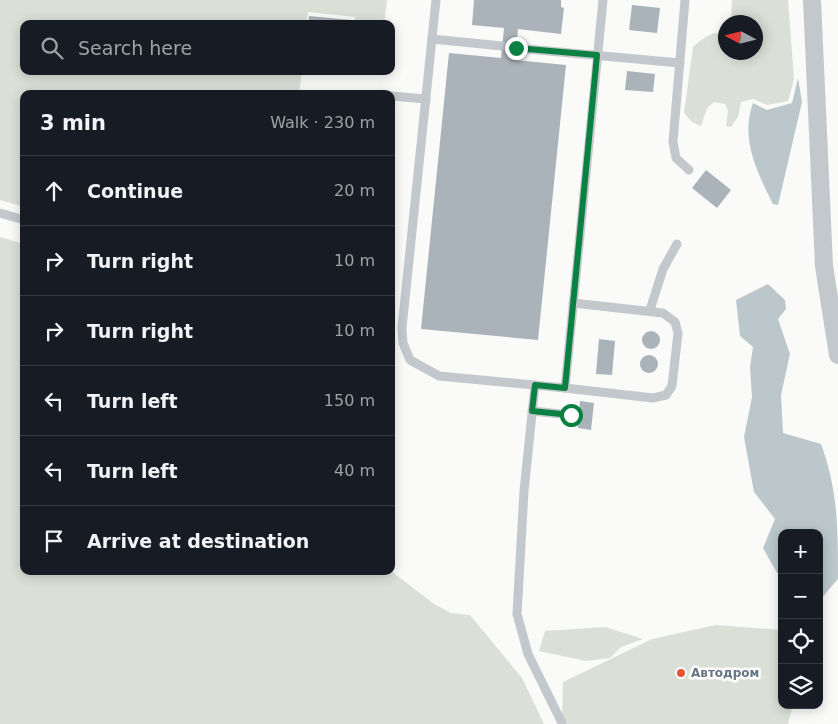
<!DOCTYPE html>
<html lang="en">
<head>
<meta charset="utf-8">
<style>
	:root { --surface:#171b24; --page:#20242c; --text:#f1f3f6; --muted:#9ea1a6; --line:#363941 }
	body { margin:0; font-family:"DejaVu Sans",sans-serif; background:var(--page); color:var(--text) }
	.controls { position:absolute; right:15px; bottom:15px; display:grid; overflow:hidden; border-radius:10px; box-shadow:0 2px 12px #0003 }
	.controls button { width:45px; height:45px; display:grid; place-items:center; padding:0; border:0; border-bottom:1px solid var(--line); background:var(--surface); color:var(--text); font:25px sans-serif }
	.compass { position:absolute; left:718px; top:15px; width:45px; height:45px; border-radius:50%; background:var(--surface); box-shadow:0 2px 12px #0003; rotate:277deg }
	.stop { position:absolute; width:15px; height:15px; margin:-11px; border:4px solid #0b8043; border-radius:50%; background:#fff }
	.stop.end { background:#0b8043; border-color:#fff; box-shadow:0 1px 5px #0008 }
	.list { margin:0; padding:0; list-style:none }
	h2 { display:flex; justify-content:space-between; align-items:center; height:65px; margin:0; padding:0 20px; font-size:21px }
	h2 small { font-size:16px; font-weight:400; color:var(--muted) }
	.list li { display:grid; grid-template-columns:32px 1fr auto; gap:15px; align-items:center; box-sizing:border-box; height:70px; padding:0 20px; border-top:1px solid var(--line) }
	.list b { display:block; font-size:19px; white-space:nowrap }
	.list em { font-size:16px; font-style:normal; color:var(--muted) }
	.icon { flex:none; width:28px; height:28px; fill:none; stroke:currentColor; stroke-width:2; stroke-linecap:round; stroke-linejoin:round }
	.map { position:relative; flex:none; width:838px; height:724px; overflow:hidden }
	.search { position:absolute; background:var(--surface); box-shadow:0 2px 12px #0003; left:20px; top:20px; width:375px; height:55px; display:flex; align-items:center; gap:12px; box-sizing:border-box; padding:0 18px; border-radius:10px; color:var(--muted); font-size:19px }
	.panel { position:absolute; background:var(--surface); box-shadow:0 2px 12px #0003; left:20px; top:90px; width:375px; height:485px; border-radius:10px }
	.map>svg:first-child { display:block }
	.green { fill:#dadfd7 }
	.water { fill:#bbc7cb }
	.building { fill:#aab3b9 }
	.lines { fill:none; stroke-linecap:round; stroke-linejoin:round }
	.lane { stroke:#c3c8cc; stroke-width:9 }
	.street { stroke:#c3c8cc; stroke-width:18 }
	.route { stroke:#0b8043; stroke-width:6 }
	.poi-dot { fill:#e4572e; stroke:#fff; stroke-width:2 }
	.labels { text-anchor:middle; dominant-baseline:central; stroke-width:5; stroke-linejoin:round; paint-order:stroke }
	.poi-label { font-size:12px; font-weight:bold; fill:#657683; stroke:#fff; text-anchor:start }
</style>
</head>
<body>
<div class="map">
<svg width="838" height="724" viewBox="0 0 838 724">
	<rect width="100%" height="100%" fill="#fafaf8"/>
	<g class="green">
		<path d="M0 0H387L384 24H355V17L308 12 306 24H24V71H302L299 94H24V207L0 200Z"/>
		<path d="M732 0H788L794 79 788 101 767 105 753 99 741 102 738 117 731 127 726 126 728 111 725 104 714 102 707 108 701 126 692 122 684 113 693 47C703 38 711 31 725 33L726 52H756V22H731Z"/>
		<path d="M0 237 24 244V571H391L434 604 451 613 470 615 522 678 544 724H0Z"/>
		<path d="M716 625 782 630V705H793L788 724H562L563 682 652 639Z"/>
		<path d="M605 627 643 639 621 647 610 658 586 661 539 651 545 631Z"/>
	</g>
	<g class="water">
		<path d="M798 78 802 102 778 205 773 204C757 172 740 138 753 103L767 110 792 103Z"/>
		<path d="M768 284 785 300 786 309 778 319 790 354 781 395 783 433 821 444C838 490 838 530 838 579L819 601V533H782V573H777L763 548 775 519 754 492 744 437 752 397 750 367 753 347 740 336 736 300Z"/>
	</g>
	<g class="building">
		<path d="M474 0H561V7L564 8 561 34 518 29 515 60 566 65 538 340 421 329 449 53 501 58 504 28 472 25Z"/>
		<path d="M632 5 660 8 657 33 629 30Z"/>
		<path d="M309 16 351 20V24H308Z"/>
		<path d="M627 71 655 74 653 92 625 90Z"/>
		<path d="M706 170 731 190 717 208 692 188Z"/>
		<circle cx="651" cy="340" r="9"/>
		<path d="M599 339 615 341 612 375 596 374Z"/>
		<circle cx="649" cy="364" r="9"/>
		<path d="M580 401 594 403 591 430 578 428Z"/>
	</g>
	<g class="lines">
		<g class="lane">
			<path d="M436 0 402 328 403 343 410 360 439 376 565 388 603 0"/>
			<path d="M685 0 673 142 676 158 689 170"/>
			<path d="M432 39 502 46"/>
			<path d="M516 48 680 63"/>
			<path d="M391 96 426 99"/>
			<path d="M0 213 24 220"/>
			<path d="M650 310 663 269 677 244"/>
			<path d="M535 385 524 491 517 614 528 654 562 723"/>
			<path d="M565 388 653 398 666 395 672 386 678 333 675 322 663 313 573 303"/>
			<path d="M532 411 571 415"/>
		</g>
		<path class="street" d="M812 0 824 266 838 355"/>
	</g>
	<g class="lines">
		<path class="route" d="M516 48 597 55 565 388 535 385 532 411 571 415"/>
	</g>
	<circle class="poi-dot" cx="681" cy="673" r="5"/>
	<g class="labels">
		<g class="poi-label">
			<text x="691" y="673">Автодром</text>
		</g>
	</g>
</svg>
<div class="controls">
<button>+</button>
<button>−</button>
<button><svg class="icon" aria-label="locate" viewBox="0 0 24 24"><circle cx="12" cy="12" r="6"/><path d="M12 2v4M12 18v4M2 12h4M18 12h4"/></svg></button>
<button><svg class="icon" aria-label="layers" viewBox="0 0 24 24"><path d="M12 4l9 5-9 5-9-5zM3 14l9 5 9-5"/></svg></button>
</div>
<svg class="compass" viewBox="-18 -18 36 36"><path d="M0-13l5 13h-10z" fill="#e53935"/><path d="M0 13l5-13h-10z" fill="#9ea1a6"/></svg>
<div class="stop" style="left:571px;top:415px"></div>
<div class="stop end" style="left:516px;top:48px"></div>
<div class="search"><svg class="icon" aria-label="search" viewBox="0 0 24 24"><circle cx="10" cy="10" r="6"/><path d="M15 15l6 6"/></svg>Search here</div>
<section class="panel">
<h2>3 min<small>Walk · 230 m</small></h2>
<ul class="list">
<li><svg class="icon" aria-label="ahead" viewBox="0 0 24 24"><path d="M12 20V5M6 11l6-6 6 6"/></svg><div><b>Continue</b></div><em>20 m</em></li>
<li><svg class="icon" aria-label="right" viewBox="0 0 24 24"><path d="M7 20v-9h11M14 6l5 5-5 5"/></svg><div><b>Turn right</b></div><em>10 m</em></li>
<li><svg class="icon" aria-label="right" viewBox="0 0 24 24"><path d="M7 20v-9h11M14 6l5 5-5 5"/></svg><div><b>Turn right</b></div><em>10 m</em></li>
<li><svg class="icon" aria-label="left" viewBox="0 0 24 24"><path d="M17 20v-9H6M10 6l-5 5 5 5"/></svg><div><b>Turn left</b></div><em>150 m</em></li>
<li><svg class="icon" aria-label="left" viewBox="0 0 24 24"><path d="M17 20v-9H6M10 6l-5 5 5 5"/></svg><div><b>Turn left</b></div><em>40 m</em></li>
<li><svg class="icon" aria-label="arrive" viewBox="0 0 24 24"><path d="M6 21V4h12l-3 4 3 4H6"/></svg><div><b>Arrive at destination</b></div></li>
</ul>
</section>
</div>
</body>
</html>
